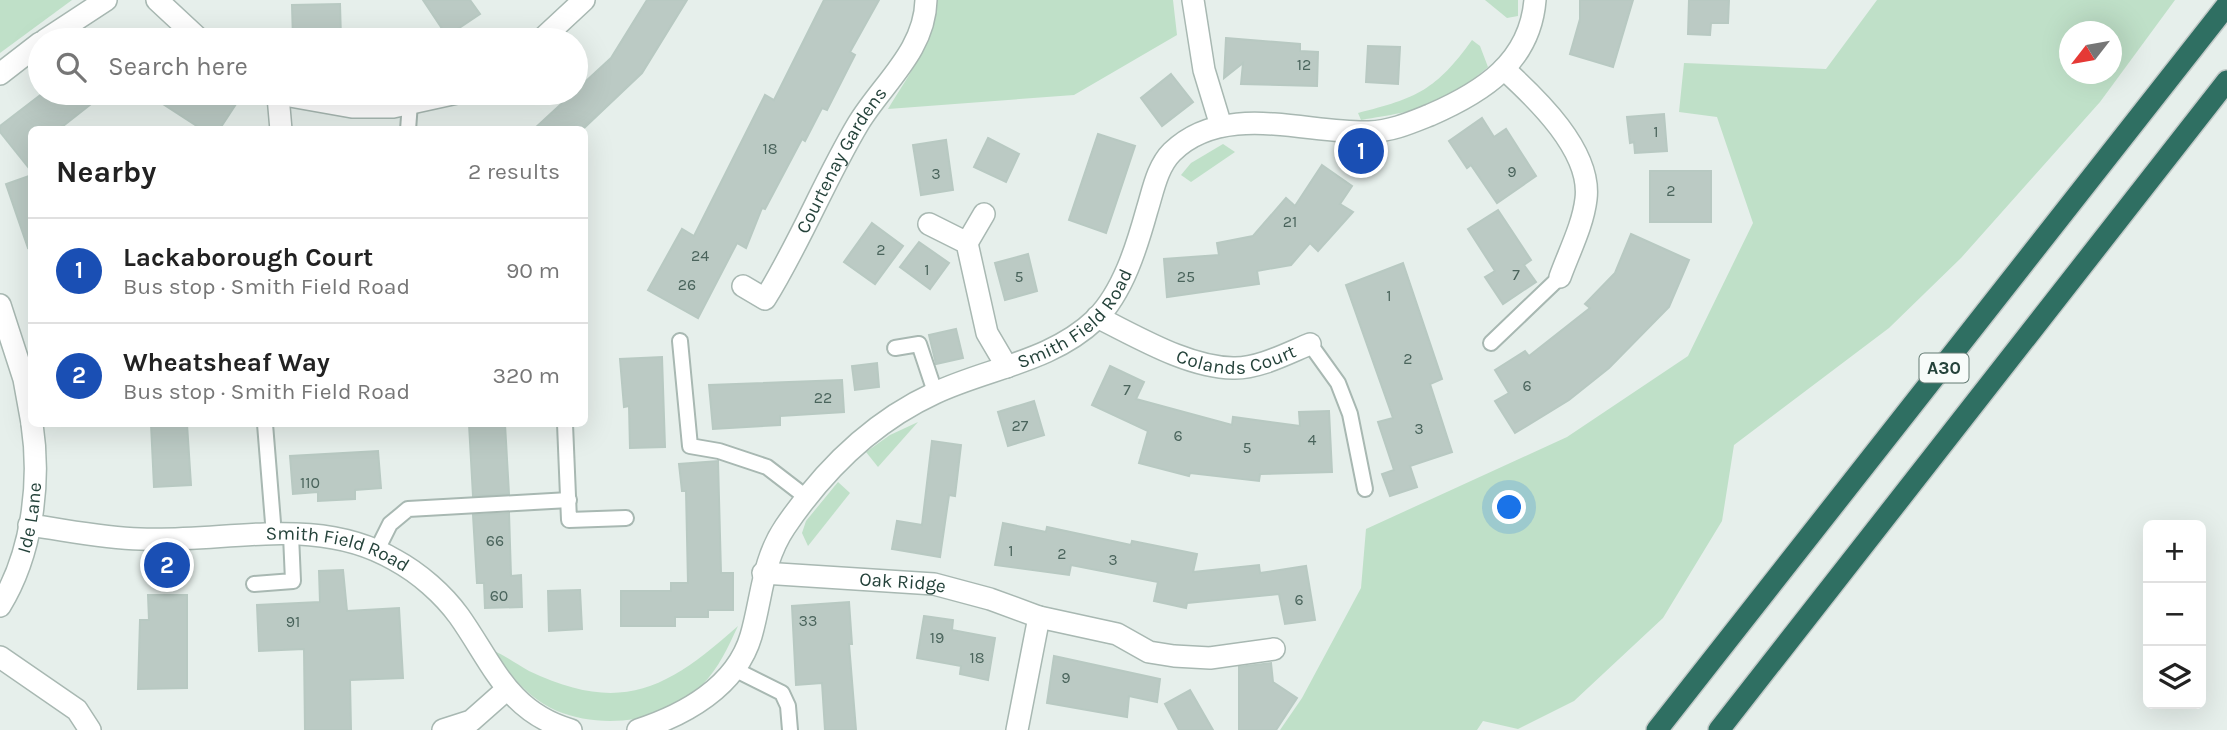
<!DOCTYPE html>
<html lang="en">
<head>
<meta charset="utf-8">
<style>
	:root { --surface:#fff; --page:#f2f2f2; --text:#222; --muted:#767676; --line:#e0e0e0; --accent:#111827 }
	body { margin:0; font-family:Karla,sans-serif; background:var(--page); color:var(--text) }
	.controls { position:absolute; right:21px; bottom:21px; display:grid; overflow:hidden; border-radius:10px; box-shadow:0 7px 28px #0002 }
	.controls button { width:63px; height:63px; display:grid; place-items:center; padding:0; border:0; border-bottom:2px solid var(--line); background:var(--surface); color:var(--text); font:35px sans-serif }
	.compass { position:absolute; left:2059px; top:21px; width:63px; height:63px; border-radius:50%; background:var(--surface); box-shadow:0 7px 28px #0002; rotate:239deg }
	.you { position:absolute; left:1510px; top:508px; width:24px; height:24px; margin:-18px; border:5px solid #fff; border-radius:50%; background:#1a73e8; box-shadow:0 0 0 10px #1a73e833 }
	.badge { display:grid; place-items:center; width:46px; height:46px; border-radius:50%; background:var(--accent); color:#fff; font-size:23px; font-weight:700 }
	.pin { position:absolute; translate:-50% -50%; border:4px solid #fff; box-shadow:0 2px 7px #0006 }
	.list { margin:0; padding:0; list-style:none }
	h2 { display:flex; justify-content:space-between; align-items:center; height:91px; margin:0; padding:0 28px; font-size:30px }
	h2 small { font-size:23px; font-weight:400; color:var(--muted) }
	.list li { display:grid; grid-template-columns:46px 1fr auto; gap:21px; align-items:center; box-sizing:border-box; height:105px; padding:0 28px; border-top:2px solid var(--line) }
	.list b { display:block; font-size:26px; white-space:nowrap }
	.list p { margin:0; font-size:23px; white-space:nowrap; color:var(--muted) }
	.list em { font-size:23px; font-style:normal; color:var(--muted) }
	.icon { flex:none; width:38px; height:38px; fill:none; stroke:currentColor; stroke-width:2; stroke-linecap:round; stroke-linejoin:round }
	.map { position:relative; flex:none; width:2227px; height:730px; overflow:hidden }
	.search { position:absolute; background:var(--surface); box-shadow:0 7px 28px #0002; left:28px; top:28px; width:560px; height:77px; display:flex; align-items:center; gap:18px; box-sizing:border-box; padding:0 24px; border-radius:38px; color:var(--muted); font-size:26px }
	.panel { position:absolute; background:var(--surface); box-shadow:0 7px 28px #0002; left:28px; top:126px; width:560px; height:301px; border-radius:10px }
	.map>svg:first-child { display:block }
	.green { fill:#bfe0c8; fill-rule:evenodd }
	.building { fill:#bbcac4; stroke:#b8c9c2; stroke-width:2 }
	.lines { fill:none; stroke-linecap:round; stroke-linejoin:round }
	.lane-casing { stroke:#a8b8b2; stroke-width:18 }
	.street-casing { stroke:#a8b8b2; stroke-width:24 }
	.highway-casing { stroke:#c2cac8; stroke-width:24 }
	.lane { stroke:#fff; stroke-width:14 }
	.street { stroke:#fff; stroke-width:21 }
	.highway { stroke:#2f6f62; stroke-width:21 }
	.labels { text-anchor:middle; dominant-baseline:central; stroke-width:5; stroke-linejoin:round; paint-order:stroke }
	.number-label { font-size:16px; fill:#4a645c }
	.shield { fill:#f7fbf9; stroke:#637a73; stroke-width:2 }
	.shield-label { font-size:18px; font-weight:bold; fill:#24423a }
	.street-label { font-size:19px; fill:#24423a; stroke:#f7fbf9 }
</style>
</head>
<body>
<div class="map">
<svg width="2227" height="730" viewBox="0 0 2227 730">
	<rect width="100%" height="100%" fill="#e6efeb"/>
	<g class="green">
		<path d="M0 0H72L0 53Z"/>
		<path d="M936 0H1173L1177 35 1074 95 888 109C909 74 935 41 936 0Z"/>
		<path d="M1485 0H1518V16L1507 18Z"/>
		<path d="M1877 0H2175L2100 102 1961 258 1889 328 1734 445 1722 521 1663 618 1574 701 1518 729 1483 721 1477 730H1280L1302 698 1361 588 1366 529 1567 437 1688 356 1753 223 1717 117 1679 112 1684 63 1826 69ZM2070 32H2112V74H2070Z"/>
		<path d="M1472 40 1480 46 1488 67C1440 108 1421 110 1361 120L1358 113C1417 98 1436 90 1472 40Z"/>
		<path d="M1223 144 1235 152 1191 182 1181 175 1191 163Z"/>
		<path d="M918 422 878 467 866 452 890 435Z"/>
		<path d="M838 482 850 493 808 546 802 533 806 521Z"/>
		<path d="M738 626C728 647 719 668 702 685 667 722 604 730 557 711 529 699 509 674 492 650 506 656 516 664 529 671 622 715 667 689 738 626Z"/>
	</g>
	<g class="building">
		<path d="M423 0H470L480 14 447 36Z"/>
		<path d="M647 0H687L642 73 582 130H533L611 58Z"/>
		<path d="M824 0H879L850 52 855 55 827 110 822 108 805 141 802 139 765 209 762 208 746 248 737 243 698 318 648 290 682 229 694 236 765 95 774 100Z"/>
		<path d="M1580 0H1633L1613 67 1570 54 1580 19Z"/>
		<path d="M1689 0H1729L1728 23H1711L1710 35 1688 34Z"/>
		<path d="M340 4 341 39 293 40 292 5Z"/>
		<path d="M1226 38 1300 44V51L1318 52 1317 86 1241 84 1243 63 1224 78Z"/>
		<path d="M1368 46 1400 47 1398 84 1366 82Z"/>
		<path d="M1171 74 1193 102 1162 126 1141 98Z"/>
		<path d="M43 93H105L58 130H32V172L0 132V126Z"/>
		<path d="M146 93H219L236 104 219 130H203Z"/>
		<path d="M1664 114 1667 151 1635 153 1634 142 1630 143 1627 117Z"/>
		<path d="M1482 118 1494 137 1506 129 1536 176 1497 203 1471 165 1467 168 1449 141Z"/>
		<path d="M1098 134 1135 146 1106 233 1069 220Z"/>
		<path d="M988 138 1019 154 1006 182 974 167Z"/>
		<path d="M946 140 953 190 921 195 913 145Z"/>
		<path d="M1322 165 1352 186 1340 204 1353 212 1318 251 1310 243 1291 265 1257 271 1259 284 1167 297 1164 259 1219 255 1217 243 1253 236 1286 198 1295 206Z"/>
		<rect x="1650" y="171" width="61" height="51"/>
		<path d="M32 175V247L28 248 6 184Z"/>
		<path d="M1498 210 1531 260 1524 265 1536 282 1503 304 1485 277 1495 271 1468 229Z"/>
		<path d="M872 223 903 246 875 284 844 262Z"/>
		<path d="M1631 234 1689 260 1669 307 1609 368 1569 400 1515 433 1495 401 1509 393 1495 370 1525 351 1529 356 1590 308 1585 304 1615 273Z"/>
		<path d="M919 242 949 263 930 289 900 267Z"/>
		<path d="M1028 254 1037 291 1005 300 995 263Z"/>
		<path d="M1403 263 1442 379 1430 384 1452 452 1410 466 1417 487 1390 496 1382 474 1394 470 1378 422 1393 418 1346 285Z"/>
		<path d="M956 329 963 358 936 364 929 335Z"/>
		<path d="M662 357 665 447 630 448 629 406 624 407 620 359Z"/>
		<path d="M877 363 879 387 855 390 852 366Z"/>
		<path d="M1110 366 1144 382 1136 399 1232 425 1233 417 1300 426 1299 412 1329 411 1332 472 1260 474 1259 481 1190 473 1189 476 1139 463 1148 431 1092 405Z"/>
		<path d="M842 380 844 412 780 416V425L713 429 709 385Z"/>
		<path d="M1034 401 1044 435 1008 446 998 412Z"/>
		<path d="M151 424H187L191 485 154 487Z"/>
		<path d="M469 424H505L509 494 473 496Z"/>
		<path d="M932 441 961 445 955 496 949 495 940 557 892 549 897 521 922 525Z"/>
		<path d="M378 451 381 488 355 490V499L318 501V492L293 494 290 456Z"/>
		<path d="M718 461 721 573H733V610H708V617H675V626H621V591H671V583H688L686 491H682L679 464Z"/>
		<path d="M509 513 511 576 521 575 522 607 485 608 484 583H477L473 515Z"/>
		<path d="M1003 523 1046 532 1047 527 1131 545 1132 541 1197 554 1193 572 1259 565 1260 573 1306 566 1315 620 1285 624 1279 594 1187 603 1186 608 1154 601 1158 582 1071 565 1069 575 995 565Z"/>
		<path d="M343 570 347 611 399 608 403 678 350 680 351 730H305L304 649 259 651 257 605 320 602 319 571Z"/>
		<path d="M580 590 582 629 549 631 548 591Z"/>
		<path d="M148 595H187V688L138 689 140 620H149Z"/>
		<path d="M849 602 852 644H849L856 730H825L822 683 796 685 792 606Z"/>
		<path d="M924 616 953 620 952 630 995 638 988 680 960 674 961 666 917 658Z"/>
		<path d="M1054 656 1160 679 1157 702 1129 696 1127 717 1047 703Z"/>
		<path d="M1271 663 1273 682 1297 698 1276 730H1239V667Z"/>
		<path d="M1190 690 1213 730H1179L1165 704Z"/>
	</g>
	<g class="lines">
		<defs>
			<g id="lane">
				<path d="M408 130 410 103"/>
				<path d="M680 341 690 446 719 451 767 467 806 497"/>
				<path d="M1491 343 1560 277"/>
				<path d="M1310 344 1338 383 1350 414 1365 489"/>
				<path d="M895 348 919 344 935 392"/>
				<path d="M265 424 274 535"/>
				<path d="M565 424 569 520 626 518"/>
				<path d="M377 550 390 524 408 509 569 500"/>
				<path d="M254 584 293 581 291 535"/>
				<path d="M734 669 782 693 788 706 790 730"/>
			</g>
			<g id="street">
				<path d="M157 0 200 40"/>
				<path d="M1193 0 1204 70 1221 126"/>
				<path d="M45 40 106 0"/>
				<path d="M541 40 584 0"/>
				<path d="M1504 69C1536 98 1592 151 1586 199 1583 225 1569 252 1560 277"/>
				<path d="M0 74 40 43"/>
				<path d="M273 93 352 107H393L457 93"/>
				<path d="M278 96 281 130"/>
				<path d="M929 224 967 243 987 333 1007 367"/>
				<path d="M967 243 984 214"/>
				<path id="s1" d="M743 286 765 299C800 243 824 181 858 124 882 84 925 51 926 0"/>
				<path d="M0 305 24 379 32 423"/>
				<path id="s2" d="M1097 317C1138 337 1187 367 1233 368 1258 369 1288 353 1310 344"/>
				<path id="s3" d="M29 525C66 530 103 538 140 539 226 543 317 514 395 560 419 573 443 594 459 616 493 664 508 712 571 730"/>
				<path id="s4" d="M763 573 934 584 990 599 1039 617 1017 730"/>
				<path id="s5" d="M0 606C32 554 41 483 32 424"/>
				<path d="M1039 617 1117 634 1149 652 1174 656 1210 658 1274 649"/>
				<path d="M0 657 77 710 90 730"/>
				<path d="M443 730 471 721 506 690"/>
				<path id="s6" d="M638 730C684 715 736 687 751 636 762 598 762 561 785 527 823 471 872 422 935 393 988 368 1051 362 1096 319 1123 292 1137 246 1147 210 1153 191 1157 167 1172 152 1224 101 1307 134 1369 132 1392 131 1410 123 1430 115 1483 92 1530 62 1535 0"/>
			</g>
			<g id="highway">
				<path d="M1657 730 2227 5"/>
				<path d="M1719 730 2227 81"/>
			</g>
		</defs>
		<use href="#lane" class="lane-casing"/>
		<use href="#street" class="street-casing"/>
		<use href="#highway" class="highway-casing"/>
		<use href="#lane" class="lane"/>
		<use href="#street" class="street"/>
		<use href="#highway" class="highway"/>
	</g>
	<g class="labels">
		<g class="number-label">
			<text x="1304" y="64">12</text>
			<text x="1656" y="131">1</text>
			<text x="770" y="148">18</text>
			<text x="1512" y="171">9</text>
			<text x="936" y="173">3</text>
			<text x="1671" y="190">2</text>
			<text x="1290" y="221">21</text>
			<text x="881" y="249">2</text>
			<text x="700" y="255">24</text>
			<text x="927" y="269">1</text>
			<text x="1516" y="274">7</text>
			<text x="1019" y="276">5</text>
			<text x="1186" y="276">25</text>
			<text x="687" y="284">26</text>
			<text x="1389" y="295">1</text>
			<text x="1408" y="358">2</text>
			<text x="1527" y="385">6</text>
			<text x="1127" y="389">7</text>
			<text x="823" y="397">22</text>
			<text x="1020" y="425">27</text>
			<text x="1419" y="428">3</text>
			<text x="1178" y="435">6</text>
			<text x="1312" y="439">4</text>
			<text x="1247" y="447">5</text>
			<text x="310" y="482">110</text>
			<text x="495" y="540">66</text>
			<text x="1011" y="550">1</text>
			<text x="1062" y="553">2</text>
			<text x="1113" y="559">3</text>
			<text x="499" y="595">60</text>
			<text x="1299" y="599">6</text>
			<text x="808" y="620">33</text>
			<text x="293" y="621">91</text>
			<text x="937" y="637">19</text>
			<text x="977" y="657">18</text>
			<text x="1066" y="677">9</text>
		</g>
		<rect class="shield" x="1919.5" y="353.5" width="49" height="29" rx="5"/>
		<g class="shield-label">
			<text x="1944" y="368">A30</text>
		</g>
		<g class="street-label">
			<text stroke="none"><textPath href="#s1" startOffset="184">Courtenay Gardens</textPath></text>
			<text stroke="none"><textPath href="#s6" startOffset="634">Smith Field Road</textPath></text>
			<text stroke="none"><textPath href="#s2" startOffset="150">Colands Court</textPath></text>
			<text stroke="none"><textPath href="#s5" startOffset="94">Ide Lane</textPath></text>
			<text stroke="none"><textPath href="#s3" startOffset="312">Smith Field Road</textPath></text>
			<text stroke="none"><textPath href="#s4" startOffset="140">Oak Ridge</textPath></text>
		</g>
	</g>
</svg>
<div class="controls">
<button>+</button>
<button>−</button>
<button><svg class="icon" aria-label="layers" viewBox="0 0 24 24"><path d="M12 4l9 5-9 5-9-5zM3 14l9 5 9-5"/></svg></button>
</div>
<svg class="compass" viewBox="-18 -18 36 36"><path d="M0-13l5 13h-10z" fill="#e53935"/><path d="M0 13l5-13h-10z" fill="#767676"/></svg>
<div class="you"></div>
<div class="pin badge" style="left:1361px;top:151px;background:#1a4fb4">1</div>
<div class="pin badge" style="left:167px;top:565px;background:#1a4fb4">2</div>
<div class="search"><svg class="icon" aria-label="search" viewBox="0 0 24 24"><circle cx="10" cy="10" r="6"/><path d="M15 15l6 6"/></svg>Search here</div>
<section class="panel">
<h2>Nearby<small>2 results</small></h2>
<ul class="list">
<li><span class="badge" style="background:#1a4fb4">1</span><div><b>Lackaborough Court</b><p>Bus stop · Smith Field Road</p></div><em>90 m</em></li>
<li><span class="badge" style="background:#1a4fb4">2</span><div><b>Wheatsheaf Way</b><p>Bus stop · Smith Field Road</p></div><em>320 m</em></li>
</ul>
</section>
</div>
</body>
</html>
